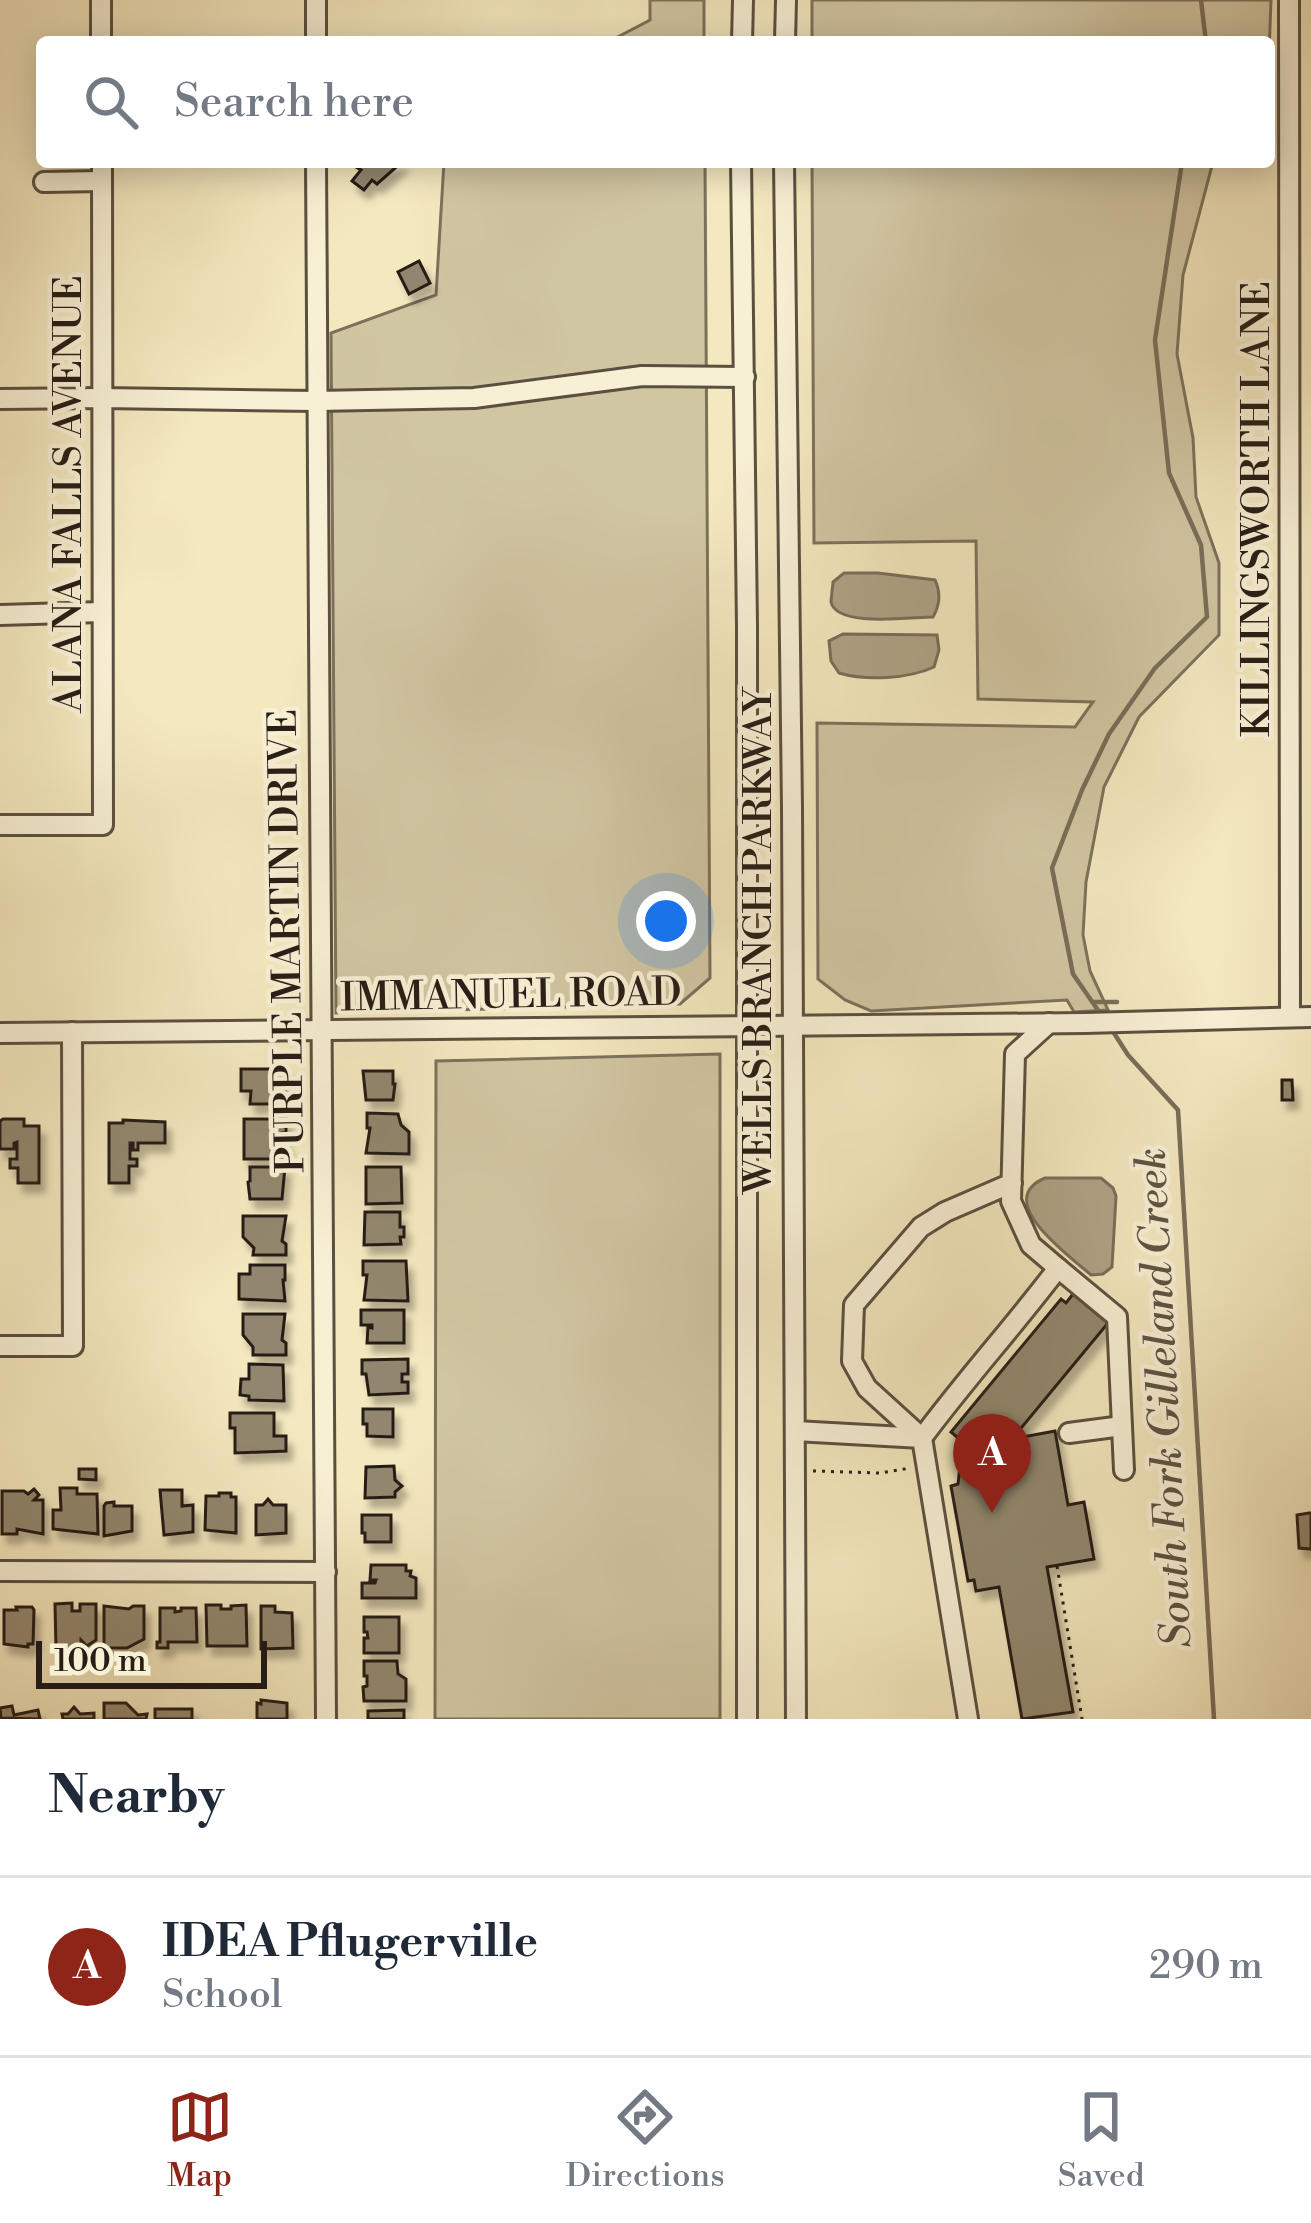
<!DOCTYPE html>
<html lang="en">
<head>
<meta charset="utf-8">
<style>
	:root { --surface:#fff; --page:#f6f6f7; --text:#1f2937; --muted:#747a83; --line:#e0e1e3; --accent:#8f2418 }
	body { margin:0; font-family:"Libre Bodoni",serif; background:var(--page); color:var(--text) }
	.scale { position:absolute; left:36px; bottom:30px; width:231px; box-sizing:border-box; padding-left:12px; border:6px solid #281e16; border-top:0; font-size:33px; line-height:42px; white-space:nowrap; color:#281e16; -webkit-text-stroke:9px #f8f0d5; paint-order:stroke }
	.you { position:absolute; left:666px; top:921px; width:42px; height:42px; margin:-30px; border:9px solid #fff; border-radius:50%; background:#1a73e8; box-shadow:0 0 0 18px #1a73e833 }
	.badge { display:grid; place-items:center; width:78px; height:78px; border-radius:50%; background:var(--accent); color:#fff; font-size:39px; font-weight:700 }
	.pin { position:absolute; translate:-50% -99px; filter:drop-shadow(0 3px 6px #0008) }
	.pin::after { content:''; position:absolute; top:63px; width:42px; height:36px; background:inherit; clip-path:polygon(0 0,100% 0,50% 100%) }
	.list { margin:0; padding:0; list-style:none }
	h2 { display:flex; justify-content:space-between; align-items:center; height:156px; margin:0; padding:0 48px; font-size:51px }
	h2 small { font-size:39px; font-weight:400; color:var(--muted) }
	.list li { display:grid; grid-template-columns:78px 1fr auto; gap:36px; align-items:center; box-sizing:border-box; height:180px; padding:0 48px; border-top:3px solid var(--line) }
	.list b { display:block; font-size:45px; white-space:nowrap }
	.list p { margin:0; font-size:39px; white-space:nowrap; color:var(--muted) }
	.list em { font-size:39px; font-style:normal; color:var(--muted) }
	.icon { flex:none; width:66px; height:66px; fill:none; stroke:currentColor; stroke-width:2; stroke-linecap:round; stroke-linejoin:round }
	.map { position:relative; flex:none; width:1311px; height:1719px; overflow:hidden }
	.search { position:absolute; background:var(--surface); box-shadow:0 6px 30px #0003; left:36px; right:36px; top:36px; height:132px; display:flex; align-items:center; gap:30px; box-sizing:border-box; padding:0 42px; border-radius:12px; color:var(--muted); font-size:45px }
	.sheet { height:336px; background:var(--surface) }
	nav { display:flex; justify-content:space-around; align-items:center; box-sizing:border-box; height:168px; border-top:3px solid var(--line); background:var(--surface); font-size:33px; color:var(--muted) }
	nav a { display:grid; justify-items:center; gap:6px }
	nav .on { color:var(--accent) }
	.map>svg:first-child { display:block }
	.green { fill:#d1c6a2; stroke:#7c725c; stroke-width:3 }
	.water { fill:#afa386; stroke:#796e59; stroke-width:3 }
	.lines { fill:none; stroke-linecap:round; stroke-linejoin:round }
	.stream { stroke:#796e59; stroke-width:4.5 }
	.building { fill:#92876e; stroke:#281e16; stroke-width:3; filter:url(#shadow) }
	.minor-casing { stroke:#5b5040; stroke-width:24 }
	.path { stroke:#281e16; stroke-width:3; stroke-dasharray:3 6; stroke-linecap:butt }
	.minor { stroke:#f8f0d5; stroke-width:18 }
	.labels { text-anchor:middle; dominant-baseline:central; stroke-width:9; stroke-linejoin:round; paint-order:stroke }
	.street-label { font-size:39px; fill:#281e16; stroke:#f8f0d5 }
	.water-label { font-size:42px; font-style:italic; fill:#5e5343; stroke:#f8f0d5 }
</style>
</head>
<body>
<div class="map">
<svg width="1311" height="1719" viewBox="0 0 1311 1719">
	<defs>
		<filter id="shadow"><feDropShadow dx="5.5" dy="9" stdDeviation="3" flood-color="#0004"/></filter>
	</defs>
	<rect width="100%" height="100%" fill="#f4e8bf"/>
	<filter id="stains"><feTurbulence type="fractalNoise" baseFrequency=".00167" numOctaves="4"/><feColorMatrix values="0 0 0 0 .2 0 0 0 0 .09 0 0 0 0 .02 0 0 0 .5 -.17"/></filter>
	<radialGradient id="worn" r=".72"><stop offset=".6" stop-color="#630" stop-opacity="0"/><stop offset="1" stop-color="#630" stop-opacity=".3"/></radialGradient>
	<g class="green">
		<path d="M650 0H704V42H608L650 20Z"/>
		<path d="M812 0H1271L1269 55V42H812Z"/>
		<path d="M444 162H705L710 978 680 1004 336 1013 331 333 436 295Z"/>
		<path d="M812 162H1213L1183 275 1177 354 1193 438 1196 497 1219 563V635L1139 717 1104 787 1086 882 1083 935 1090 971 1108 1010 1074 1012 1067 1000 871 1011 845 1000 818 979 817 723 1075 727 1093 702 978 699 976 541 814 543Z"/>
		<path d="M720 1054V1719H435L436 1061Z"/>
	</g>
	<g class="water">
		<path d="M844 573H878L935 580C941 593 940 605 933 617 911 617 837 628 831 602 831 600 833 584 833 582Z"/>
		<path d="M843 634 937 635 939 650 934 667C908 679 866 681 839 673L831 661 829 641Z"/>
		<path d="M1045 1178H1101L1113 1188 1116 1196 1112 1267 1103 1274 1091 1275C1071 1257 991 1201 1045 1178Z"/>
	</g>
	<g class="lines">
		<g class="stream">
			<path d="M1201 0 1206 42"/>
			<path d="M1093 1002H1117"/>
			<path d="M1102 1016 1073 974 1052 868 1082 790 1109 734 1155 668 1207 617 1201 545 1169 473 1155 340 1182 162"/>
			<path d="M1112 1030 1128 1055 1178 1110 1214 1719"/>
		</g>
	</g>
	<g class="building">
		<path d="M360 162H402L377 184 372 180 364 190 352 181 361 170 356 167Z"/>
		<path d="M419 261 430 283 409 294 398 272Z"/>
		<path d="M241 1069H285V1104H250L251 1091H241Z"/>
		<path d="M363 1071H393V1084H395L393 1100H366Z"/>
		<path d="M1282 1080H1292L1293 1100H1282Z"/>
		<path d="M367 1113 398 1114 401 1125 409 1132V1154L366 1153 370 1128H367Z"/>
		<path d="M3 1119H24V1126H39V1183H18V1168H10V1159H17V1142L14 1143V1149H0V1121Z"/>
		<path d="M244 1119H286V1133H282V1144H286V1159H244Z"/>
		<path d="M123 1120 165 1122V1143H138V1150H133V1143H130V1159H137V1166H129V1183H109V1123H123Z"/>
		<path d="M250 1167H285L282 1199H250L248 1182 250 1181Z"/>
		<path d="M366 1167H401L402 1203 366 1204Z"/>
		<path d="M365 1212H400V1227H404V1237H400L401 1244 364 1245Z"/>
		<path d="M243 1216H286L282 1241 286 1244V1255H253L254 1248 243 1237Z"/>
		<path d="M363 1261H406L408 1301 364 1300 367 1275H363Z"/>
		<path d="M250 1265H285V1280H283L285 1301 239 1299V1274H250Z"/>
		<path d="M1073 1294 1108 1323 1012 1439 1055 1431 1068 1505 1084 1502 1094 1559 1047 1567 1073 1712 1022 1719 999 1587 976 1591 974 1580 968 1581 951 1486 958 1484 963 1442 951 1432 1061 1299 1066 1303Z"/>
		<path d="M361 1310H404V1343H367L368 1327 372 1328V1325H361Z"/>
		<path d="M243 1314H285L282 1340 286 1343V1355H253V1347L243 1335Z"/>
		<path d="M408 1359V1374H402V1382H408V1393L369 1395 366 1374H362V1360Z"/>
		<path d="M249 1364 283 1365 284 1401 249 1400V1396L240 1395 241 1379H249Z"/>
		<path d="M363 1409H393V1437L367 1436V1424H363Z"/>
		<path d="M230 1413H274V1436H286V1451L235 1453V1428H230Z"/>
		<path d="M394 1466 395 1480 402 1486 395 1492V1497L365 1498 366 1467Z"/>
		<path d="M79 1469H96V1480L79 1479Z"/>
		<path d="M60 1488H77V1494H97L98 1534 53 1529V1510H61Z"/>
		<path d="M34 1489 39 1495 34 1500H43V1534L17 1529V1534H2V1491H24L28 1494Z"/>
		<path d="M160 1490H182V1506L193 1505V1532L164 1535Z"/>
		<path d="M219 1493H231V1497H236V1533L205 1530 206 1496H219Z"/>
		<path d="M268 1499 273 1505H286V1533L256 1535V1505H263Z"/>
		<path d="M114 1502V1506H132V1531L104 1536V1506L106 1503Z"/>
		<path d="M1309 1513H1311V1549L1299 1548 1297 1515Z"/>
		<path d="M362 1515H391V1542H365V1533H362Z"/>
		<path d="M371 1565H406V1571H411L410 1576 416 1578V1598H362V1583H375L376 1580H370Z"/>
		<path d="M72 1603V1611H80V1604H96V1640L87 1646 81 1640V1648L56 1649 55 1604Z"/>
		<path d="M206 1605H221V1609H231V1606L246 1605 247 1646H207Z"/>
		<path d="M104 1606 129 1609 133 1606H144V1639L127 1648H104Z"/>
		<path d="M261 1606H275V1612L292 1613 293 1648 261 1649Z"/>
		<path d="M16 1607H32L34 1610 33 1644H28V1647L4 1644V1610H17Z"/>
		<path d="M160 1608H175V1612L181 1611V1608H196L197 1642H168V1648H157V1642H160Z"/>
		<path d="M364 1617H399V1653H364V1638H368L367 1632H364Z"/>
		<path d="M364 1661H397L398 1674 406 1679V1701H364L363 1687 367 1686V1676H364Z"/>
		<path d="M261 1700 287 1703V1719H257V1703L261 1704Z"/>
		<path d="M104 1703H126L138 1715 147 1714 146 1719H104Z"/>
		<path d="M12 1706 14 1715 38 1710 40 1719 1 1718 0 1708Z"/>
		<path d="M74 1707 80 1714 94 1713V1719H63L62 1714H68Z"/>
		<rect x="155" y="1709" width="37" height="10"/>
		<path d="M404 1710V1719H368V1711Z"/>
	</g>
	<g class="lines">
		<defs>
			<g id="minor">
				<path d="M101 0V42"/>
				<path d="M316 0V42"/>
				<path d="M1289 0 1290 1017"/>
				<path d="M742 42 743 0"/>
				<path d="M785 42 786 0"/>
				<path d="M316 162 326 1719"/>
				<path d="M741 162 747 626V1719"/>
				<path d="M784 162 792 808 796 1719"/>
				<path d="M44 182 102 181"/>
				<path d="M0 399 102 398 316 401 474 398 642 376 745 377"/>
				<path d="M0 615 102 612"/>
				<path d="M0 825H103L102 162"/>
				<path d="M0 1033 1085 1023 1311 1017"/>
				<path d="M1012 1183 945 1212 921 1227 854 1305 852 1361 867 1388 922 1438C965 1380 1014 1326 1058 1268L1031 1245 1011 1201 1015 1054 1049 1023"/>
				<path d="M1058 1268 1117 1317 1124 1470"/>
				<path d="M0 1346H73L72 1032"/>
				<path d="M795 1431 922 1438 968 1719"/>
				<path d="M1069 1433 1122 1426"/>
				<path d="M0 1571 326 1572"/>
			</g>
		</defs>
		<use href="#minor" class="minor-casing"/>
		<g class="path">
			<path d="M813 1471 880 1473 911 1468"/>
			<path d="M1057 1566 1082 1719"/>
		</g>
		<use href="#minor" class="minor"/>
	</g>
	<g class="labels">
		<g class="street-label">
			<text transform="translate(69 494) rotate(-90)">ALANA FALLS AVENUE</text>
			<text transform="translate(1257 509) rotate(-90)">KILLINGSWORTH LANE</text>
			<text transform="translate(288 941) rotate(-91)">PURPLE MARTIN DRIVE</text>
			<text transform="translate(759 941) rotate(-90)">WELLS BRANCH PARKWAY</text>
			<text transform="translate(511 996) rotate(-1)">IMMANUEL ROAD</text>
		</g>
		<g class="water-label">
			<text transform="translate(1165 1398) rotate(-93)">South Fork Gilleland Creek</text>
		</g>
	</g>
	<rect width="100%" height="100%" filter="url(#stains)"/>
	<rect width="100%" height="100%" fill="url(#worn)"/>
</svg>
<div class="scale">100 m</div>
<div class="you"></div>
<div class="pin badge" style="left:992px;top:1513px">A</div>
<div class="search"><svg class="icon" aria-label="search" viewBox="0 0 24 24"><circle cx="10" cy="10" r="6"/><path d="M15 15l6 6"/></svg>Search here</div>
</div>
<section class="sheet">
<h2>Nearby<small></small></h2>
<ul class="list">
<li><span class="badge">A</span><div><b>IDEA Pflugerville</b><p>School</p></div><em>290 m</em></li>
</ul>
</section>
<nav>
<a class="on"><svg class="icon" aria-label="map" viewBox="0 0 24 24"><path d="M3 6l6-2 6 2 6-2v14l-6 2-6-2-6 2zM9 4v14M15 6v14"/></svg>Map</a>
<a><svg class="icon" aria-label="directions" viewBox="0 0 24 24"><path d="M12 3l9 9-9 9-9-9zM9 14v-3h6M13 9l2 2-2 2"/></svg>Directions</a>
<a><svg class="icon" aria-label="saved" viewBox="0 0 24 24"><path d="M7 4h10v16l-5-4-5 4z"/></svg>Saved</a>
</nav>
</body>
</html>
